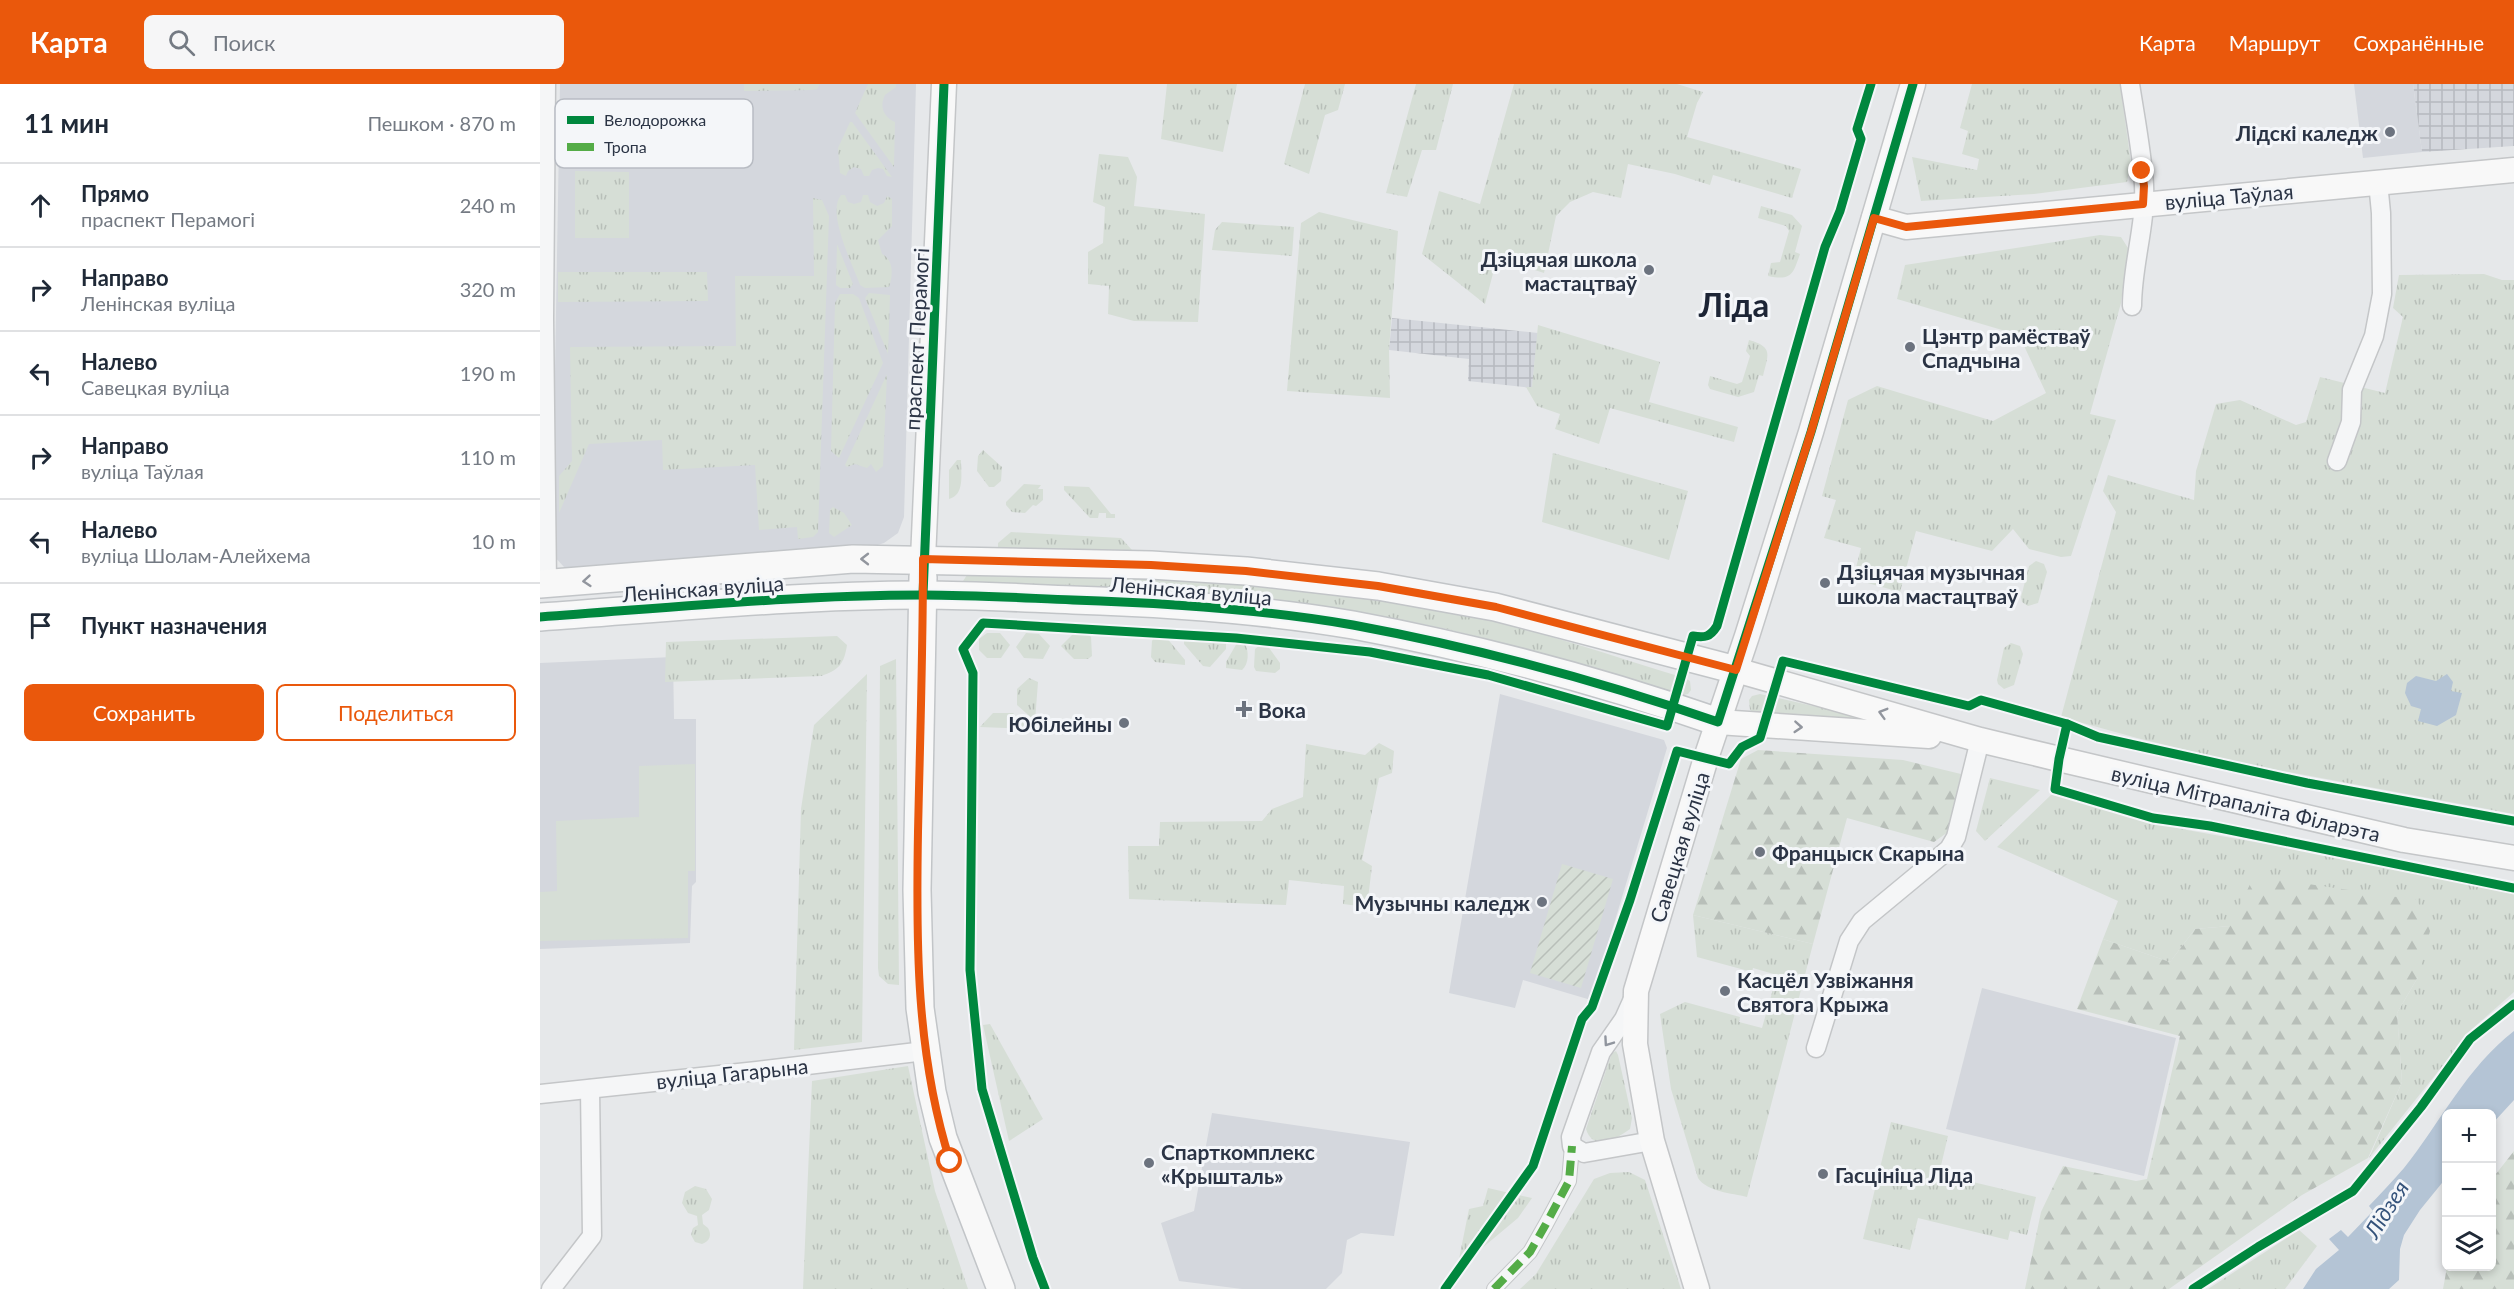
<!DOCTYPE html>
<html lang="ru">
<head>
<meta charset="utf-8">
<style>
	:root { --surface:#fff; --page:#f6f6f7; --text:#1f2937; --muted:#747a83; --line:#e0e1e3; --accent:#ea580c }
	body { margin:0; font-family:Lato,sans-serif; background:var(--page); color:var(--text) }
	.controls { position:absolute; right:18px; bottom:18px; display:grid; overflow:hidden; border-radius:9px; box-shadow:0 3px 9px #0003 }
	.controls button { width:54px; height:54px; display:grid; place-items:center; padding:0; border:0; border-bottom:2px solid var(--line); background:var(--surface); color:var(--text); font:30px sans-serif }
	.stop { position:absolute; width:18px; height:18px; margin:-14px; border:4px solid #ea580c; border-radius:50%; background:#fff }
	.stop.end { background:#ea580c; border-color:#fff; box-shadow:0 2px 6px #0008 }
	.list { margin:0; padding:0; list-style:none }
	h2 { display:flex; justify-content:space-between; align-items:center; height:78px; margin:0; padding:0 24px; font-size:26px }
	h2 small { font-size:20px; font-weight:400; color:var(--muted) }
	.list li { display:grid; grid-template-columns:39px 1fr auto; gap:18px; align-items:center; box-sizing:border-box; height:84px; padding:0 24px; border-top:2px solid var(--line) }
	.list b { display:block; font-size:22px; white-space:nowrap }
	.list p { margin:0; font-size:20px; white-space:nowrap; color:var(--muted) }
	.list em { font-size:20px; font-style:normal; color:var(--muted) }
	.actions { display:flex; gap:12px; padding:18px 24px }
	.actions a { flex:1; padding:14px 0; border:2px solid var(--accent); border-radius:9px; text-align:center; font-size:21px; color:var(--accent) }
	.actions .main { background:var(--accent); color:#fff }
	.icon { flex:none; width:33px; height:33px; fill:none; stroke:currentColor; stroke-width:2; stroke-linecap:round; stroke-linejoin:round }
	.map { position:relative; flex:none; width:1974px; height:1205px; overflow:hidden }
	header { display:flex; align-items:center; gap:36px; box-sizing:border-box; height:84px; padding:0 30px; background:var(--accent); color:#fff }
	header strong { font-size:28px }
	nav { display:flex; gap:33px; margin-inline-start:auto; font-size:21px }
	.search { width:420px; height:54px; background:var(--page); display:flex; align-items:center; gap:15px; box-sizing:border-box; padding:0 21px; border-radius:9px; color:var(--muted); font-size:22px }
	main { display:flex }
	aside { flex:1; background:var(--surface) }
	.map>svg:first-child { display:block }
	.built { fill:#d4d7dd }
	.industrial { fill:url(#industrial-grid) }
	.grass { fill:url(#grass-tufts) }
	.forest { fill:url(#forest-firs) }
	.garden { fill:url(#garden-furrows) }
	.pitch { fill:#d6ded6 }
	.water { fill:#b4c4d5 }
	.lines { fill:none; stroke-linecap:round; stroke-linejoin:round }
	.pedestrian-casing { stroke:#c4c6c8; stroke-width:16 }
	.minor-casing { stroke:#c4c6c8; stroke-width:21 }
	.secondary-casing { stroke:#c4c6c8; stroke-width:27 }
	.primary-casing { stroke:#c2c5c8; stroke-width:30 }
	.pedestrian { stroke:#f5f6f7; stroke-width:14 }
	.minor { stroke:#f5f6f7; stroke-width:18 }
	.secondary { stroke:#f8f8f8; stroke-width:24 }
	.primary { stroke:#f8f8f8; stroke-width:27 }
	.quiet { stroke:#54ac47; stroke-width:8; stroke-dasharray:15 8; stroke-linecap:butt }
	.cycleway-casing { stroke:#f4f6f9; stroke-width:13 }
	.cycleway { stroke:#00873e; stroke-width:9 }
	.oneway { stroke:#92969e }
	.oneway2 { stroke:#90959e }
	.route { stroke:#ea580c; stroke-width:8 }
	.poi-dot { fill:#6c737f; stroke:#f4f6f9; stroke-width:2 }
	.labels { text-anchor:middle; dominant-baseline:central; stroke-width:6; stroke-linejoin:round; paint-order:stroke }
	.poi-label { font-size:21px; font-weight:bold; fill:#2b3445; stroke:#f4f6f9; text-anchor:start }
	.street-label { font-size:21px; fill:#2b3445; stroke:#f4f6f9 }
	.water-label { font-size:22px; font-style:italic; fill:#34527a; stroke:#f4f6f9 }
	.town-label { font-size:33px; font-weight:bold; fill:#1d2536; stroke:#f4f6f9 }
	.key { fill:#f4f6f9; stroke:#b8bcc3; stroke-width:1.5 }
	.key-label { font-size:16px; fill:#2b3445 }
</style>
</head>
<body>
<header>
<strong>Карта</strong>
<div class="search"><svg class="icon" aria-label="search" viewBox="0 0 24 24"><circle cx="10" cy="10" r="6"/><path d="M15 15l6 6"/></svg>Поиск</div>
<nav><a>Карта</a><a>Маршрут</a><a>Сохранённые</a></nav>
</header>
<main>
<aside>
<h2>11 мин<small>Пешком · 870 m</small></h2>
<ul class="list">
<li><svg class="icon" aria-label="ahead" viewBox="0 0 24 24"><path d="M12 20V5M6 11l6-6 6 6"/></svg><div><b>Прямо</b><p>праспект Перамогі</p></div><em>240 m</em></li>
<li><svg class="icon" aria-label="right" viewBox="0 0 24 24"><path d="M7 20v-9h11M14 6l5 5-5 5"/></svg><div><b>Направо</b><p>Ленінская вуліца</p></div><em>320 m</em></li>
<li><svg class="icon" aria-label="left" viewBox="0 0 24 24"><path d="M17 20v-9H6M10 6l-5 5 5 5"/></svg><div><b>Налево</b><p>Савецкая вуліца</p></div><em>190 m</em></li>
<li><svg class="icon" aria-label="right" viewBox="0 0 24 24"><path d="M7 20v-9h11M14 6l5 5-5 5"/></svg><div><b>Направо</b><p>вуліца Таўлая</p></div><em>110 m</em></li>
<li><svg class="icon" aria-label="left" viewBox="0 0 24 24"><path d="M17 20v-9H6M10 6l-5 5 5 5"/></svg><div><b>Налево</b><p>вуліца Шолам-Алейхема</p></div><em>10 m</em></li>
<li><svg class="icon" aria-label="arrive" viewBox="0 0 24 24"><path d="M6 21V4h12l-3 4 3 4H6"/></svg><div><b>Пункт назначения</b></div></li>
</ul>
<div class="actions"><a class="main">Сохранить</a><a>Поделиться</a></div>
</aside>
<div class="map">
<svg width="1974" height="1205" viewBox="0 0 1974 1205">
	<defs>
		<pattern id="industrial-grid" width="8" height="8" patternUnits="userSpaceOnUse" patternTransform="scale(1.5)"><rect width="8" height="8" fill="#d4d7dd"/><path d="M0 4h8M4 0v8" fill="none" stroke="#b6b9bf"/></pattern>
		<pattern id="grass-tufts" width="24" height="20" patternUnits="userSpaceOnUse" patternTransform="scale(1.5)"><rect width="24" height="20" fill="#d6ded6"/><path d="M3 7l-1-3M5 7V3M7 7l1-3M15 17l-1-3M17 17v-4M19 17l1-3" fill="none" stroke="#b8bfb9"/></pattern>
		<pattern id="forest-firs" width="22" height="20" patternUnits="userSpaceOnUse" patternTransform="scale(1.5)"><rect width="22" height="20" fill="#d6ded6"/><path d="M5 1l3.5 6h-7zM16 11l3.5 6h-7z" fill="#b8bfb9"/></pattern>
		<pattern id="garden-furrows" width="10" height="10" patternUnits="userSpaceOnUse" patternTransform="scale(1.5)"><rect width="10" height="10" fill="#d6ded6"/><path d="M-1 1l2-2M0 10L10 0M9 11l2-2" fill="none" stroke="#b8bfb9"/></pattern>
	</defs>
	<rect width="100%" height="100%" fill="#e6e8ea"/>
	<g class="built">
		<path d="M20 0H376L364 433 358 449 344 459 325 465 36 487 24 483 13 471 12 457Z"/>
		<path d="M1814 0H1873L1882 68 1823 74Z"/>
		<path d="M133 573 134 635H156V798L152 802 150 859 0 865V579Z"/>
		<path d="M960 610 1124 656 1127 664 1051 916 983 896 975 924 909 909Z"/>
		<path d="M1442 904 1636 954 1604 1092 1406 1045Z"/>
		<path d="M672 1029 870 1058 854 1152 821 1149 807 1156 802 1189 786 1205H702L639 1197 621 1139 654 1127Z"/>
	</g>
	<g class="industrial">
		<path d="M1873 0H1974V62L1882 68Z"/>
		<path d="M852 234 998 249 992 304 928 297 929 275 849 266Z"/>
	</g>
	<g class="grass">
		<path d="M204 0H280L277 5 272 6 204 7Z"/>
		<path d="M328 0H356V3L345 11C339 23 344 33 355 38L354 83 315 29Z"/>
		<path d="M627 0H697L683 68 621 55Z"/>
		<path d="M765 0H805L798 26 785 31 769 90 744 80Z"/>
		<path d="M876 0H913L896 66H882L867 113 846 109Z"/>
		<path d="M974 0H1137L1163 8 1157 19 1147 53 1261 85 1252 114 1173 91 1170 101 1135 90 1088 80 1081 114 1053 108 1030 118 1016 132 1004 189 970 178H956L945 220 882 170 899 107 940 120Z"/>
		<path d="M1432 0H1580L1591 79 1587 98 1494 110 1381 117 1372 73 1437 86 1439 75 1422 70 1428 47 1420 44Z"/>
		<path d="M310 38H312L352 93 347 92 343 85 338 84 332 86 329 92H324L321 85 314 83 308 87 306 92 300 89 298 64Z"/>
		<path d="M559 70 588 73 597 93 594 122 665 130 658 238 594 237 568 230 569 202 548 200V168L563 159 565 123 553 118Z"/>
		<path d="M35 87 89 88V154H35Z"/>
		<path d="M301 111H305L308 118 314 120 321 118 323 111H328L330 118 337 122 344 119 347 112 352 115V142L338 156 342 170C354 176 353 191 349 203L325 204 320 201C313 181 286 129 301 111Z"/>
		<path d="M273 114 282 116 289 132 278 448 273 453 258 455 257 443 219 446 215 381 123 386 122 356 49 360 19 429V392L32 377 30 263 196 262 195 192H274Z"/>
		<path d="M1221 122 1252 131 1262 142 1255 168 1260 170C1253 190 1252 197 1228 192L1231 179 1240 178 1249 147 1246 142 1218 134Z"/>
		<path d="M779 128 858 147 849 266 850 314 747 307 761 139Z"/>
		<path d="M682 138 754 143 752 172 672 166 675 146Z"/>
		<path d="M1560 151 1581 153 1588 164 1581 219 1550 330 1576 336 1531 472 1521 473 1489 465 1473 445 1452 467 1376 447 1360 508 1313 495 1321 464 1284 454 1296 416 1282 412 1308 316 1337 302 1453 337 1506 309 1479 251 1357 215 1365 181Z"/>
		<path d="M297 160 313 200 310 204H300L296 201Z"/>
		<path d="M18 188H167L168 217 18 218Z"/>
		<path d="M1944 190 1962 196H1974V730L1700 679 1597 654 1521 633 1576 428 1563 407 1568 391 1654 416 1656 387 1676 320 1700 316 1756 341 1766 338 1780 293 1845 309 1863 233 1853 224 1859 191Z"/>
		<path d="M329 209 350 211 348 270 325 214Z"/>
		<path d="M300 210H313L319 214 343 279 299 374 291 367 295 219Z"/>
		<path d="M998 241 1120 278 1109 318 1198 343 1194 358 1070 324 1059 360 1015 345 1020 330 997 322 986 303H992Z"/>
		<path d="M1209 256C1234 263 1228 271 1223 292L1219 291 1214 308 1198 313 1170 305 1168 301 1170 292 1197 300 1202 298 1210 272 1206 267Z"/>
		<path d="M347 290 343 382 336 388 331 380 327 384 315 380 307 383 305 381Z"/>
		<path d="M443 366 462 383 461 397 454 403H449L437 387 438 372Z"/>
		<path d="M1013 369 1148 407 1129 476 1002 438Z"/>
		<path d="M417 376H421C421 390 425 411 409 415V386Z"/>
		<path d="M484 400 501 401 498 405H503V416L496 422 493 421 485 429 472 428 466 421V418Z"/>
		<path d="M524 402 549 403 571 430H575V434H566V429H559L558 434H550L524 406Z"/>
		<path d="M293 423 304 429 312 441 294 453 289 449 290 426Z"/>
		<path d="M471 448 581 454 592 466 458 464V459Z"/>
		<path d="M1496 477 1504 480 1507 488 1498 519 1488 522 1482 518 1481 513 1489 482Z"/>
		<path d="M427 491C603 494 782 494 954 537 1018 553 1082 575 1145 594L1150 597 1151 606 1148 610 1140 612C1053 586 967 557 878 539 729 509 578 502 427 500L423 497Z"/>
		<path d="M447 549H460L470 561 461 574H447L439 566V555Z"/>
		<path d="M486 549 499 550 510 562 503 575 484 574 476 563Z"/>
		<path d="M533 550H548L551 553 552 572 548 575H534L521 562Z"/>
		<path d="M297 552 307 561C304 580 299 586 281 592L125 598 126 558Z"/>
		<path d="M615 552 626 553 645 576V581L615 578 611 573 612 557Z"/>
		<path d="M644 555 686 558V565L670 583 663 582 644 560Z"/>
		<path d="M697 559 705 560C709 567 709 580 702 586L686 584V578Z"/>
		<path d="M1471 559 1480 562 1483 570 1474 601 1464 605 1458 600 1457 596 1464 564Z"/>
		<path d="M720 561H727L740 579V585L735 589 716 587 714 583 715 565Z"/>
		<path d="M356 575 359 901 348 900 339 892 338 884 340 582Z"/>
		<path d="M327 590 322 958 254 966 261 725 274 641Z"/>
		<path d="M489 594 498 598 495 637 477 621V605Z"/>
		<path d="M1220 610 1366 643 1215 630 1210 626 1209 616 1212 612Z"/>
		<path d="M453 629H473L491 645 440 643Z"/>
		<path d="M839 659 854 667 852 689 839 694 822 776 832 782 827 823 803 820 804 802 749 796 746 821 589 815 588 762H619L620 738 722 737 732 725 763 713 766 660 825 671Z"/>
		<path d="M1450 694 1500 706 1445 757 1436 747Z"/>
		<path d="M1512 710 1597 735 1647 746 1974 804V908L1932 945 1829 1074 1862 998 1857 929 1878 893 1690 842 1655 845 1630 878 1563 855 1578 817 1457 763Z"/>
		<path d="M1153 831 1273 860 1207 1113C1192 1109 1167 1108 1158 1094L1131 1005 1120 930 1145 918 1200 933 1199 938 1222 944 1237 891 1213 884 1212 888 1157 873Z"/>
		<path d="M450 940 503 1035 469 1057 443 941Z"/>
		<path d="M1076 967 1078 971 1092 1034 1090 1045C1076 1055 1053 1068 1046 1045L1072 969Z"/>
		<path d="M368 982 395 1107 428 1205H263L272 997Z"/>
		<path d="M1351 1038 1408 1052 1399 1090 1496 1113 1487 1151 1470 1147 1468 1156 1378 1134 1370 1166 1323 1155Z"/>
		<path d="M1089 1088 1105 1096 1141 1205H980L996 1190 1054 1095 1070 1089Z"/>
		<path d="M155 1102 166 1105 172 1115 169 1126 162 1131 163 1140 168 1144C172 1151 170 1157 162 1160L155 1158 151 1151 153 1144 158 1141 157 1132 148 1129 142 1119 145 1108Z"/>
		<path d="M948 1104 992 1114 978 1134 917 1185 929 1125 943 1122Z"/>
		<path d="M1759 1146 1777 1162 1745 1205H1668Z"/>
	</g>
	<g class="forest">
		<path d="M1218 666 1363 676 1421 690 1408 748 1394 758 1307 734 1273 860 1153 831 1201 675Z"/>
		<path d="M1714 792 1877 816 1890 847 1878 893 1857 929 1862 998 1828 1074 1762 1111 1629 1205H1485L1501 1128 1523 1082 1596 1097 1607 1095 1640 952 1537 925 1563 855 1630 878 1655 845 1690 842Z"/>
		<path d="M1974 1067V1205H1903L1907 1183 1952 1182V1095Z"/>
	</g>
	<path class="garden" d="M1022 780 1073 795 1041 904 990 889Z"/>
	<path class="pitch" d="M155 680V787H148V854L0 857V808L17 807 16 737 99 733V682Z"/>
	<g class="water">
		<path d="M1907 590 1913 598 1911 607 1922 609 1916 631 1897 642 1878 637 1881 625 1871 622 1865 609 1867 599 1876 592 1896 597Z"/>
		<path d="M1974 947V1016L1952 1040V1030H1906V1094L1880 1126 1864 1151 1860 1165 1859 1196 1849 1205H1763L1776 1185 1799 1166 1789 1155 1801 1146 1808 1153 1833 1127 1829 1122C1841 1109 1853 1097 1864 1084 1900 1039 1927 983 1974 947Z"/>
	</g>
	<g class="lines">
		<defs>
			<path id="pedestrian" d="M954 1205 990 1168 1006 1140 1029 1097 1032 1062"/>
			<g id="minor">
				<path d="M6 0 4 235 7 500"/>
				<path d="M1590 0C1595 33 1602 68 1604 101 1606 142 1592 181 1592 222"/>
				<path d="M1797 377 1811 338 1812 306 1834 252 1842 210 1841 129 1838 98"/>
				<path d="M1093 915 1084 935 1061 968 1031 1053 1032 1062 1044 1069 1112 1057"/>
				<path d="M1276 964 1309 857 1322 837 1409 765 1416 753 1440 656"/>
				<path d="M0 1010 217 987 385 967"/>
				<path d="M11 1205 52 1152 50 1005"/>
			</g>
			<g id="secondary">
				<path d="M1334 134 1366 143 1974 86"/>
				<path d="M383 475 404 0"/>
				<path d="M1196 586 1440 656 1519 675 1864 756 1974 774"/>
				<path d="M1178 638 1389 652"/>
				<path d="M1157 1205 1112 1057 1095 960 1096 907 1166 674 1207 552 1271 348 1373 0"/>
			</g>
			<g id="primary">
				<path d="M383 493 377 806 380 924 392 1008 403 1054 461 1205"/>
				<path d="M0 500 313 475 611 481 706 487 838 502 955 523 1196 586"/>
				<path d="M0 533C127 524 256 511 383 511 433 511 483 514 533 516 626 519 721 525 813 541 937 564 1060 597 1178 638"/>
			</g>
		</defs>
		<use href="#pedestrian" class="pedestrian-casing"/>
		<use href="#minor" class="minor-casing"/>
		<use href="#secondary" class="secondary-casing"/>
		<use href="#primary" class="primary-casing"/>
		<use href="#pedestrian" class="pedestrian"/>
		<use href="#minor" class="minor"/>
		<use href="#secondary" class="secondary"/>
		<use href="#primary" class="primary"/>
		<path class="quiet" d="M954 1205 990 1168 1006 1140 1029 1097 1032 1062"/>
		<defs>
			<g id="cycleway">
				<path d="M383 511 404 0"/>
				<path d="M0 533C127 524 256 511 383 511 433 511 483 514 533 516 626 519 721 525 813 541 937 564 1060 597 1178 638L1271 348 1373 0"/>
				<path d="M1527 640 1519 675 1515 705 1613 734 1670 742 1974 804"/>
				<path d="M505 1205 493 1174 442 1005 430 886 433 589 423 565 443 539 696 554 830 568 948 591 1127 642 1153 552C1165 554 1170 553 1177 542L1285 163 1300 127 1321 55 1317 45 1331 0"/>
				<path d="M905 1205 993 1082 1042 935 1052 923 1090 816 1137 667 1189 680 1202 663 1220 654 1243 577 1429 622 1441 616 1527 640 1558 653 1767 699 1974 737"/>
				<path d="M1653 1205 1718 1163 1813 1107 1881 1023 1930 955 1974 920"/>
			</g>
		</defs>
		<use href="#cycleway" class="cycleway-casing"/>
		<use href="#cycleway" class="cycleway"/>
	</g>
	<defs><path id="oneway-chevron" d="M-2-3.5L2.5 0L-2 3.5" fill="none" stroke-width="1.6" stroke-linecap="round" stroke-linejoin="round" transform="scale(1.5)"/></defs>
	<g class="oneway">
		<use href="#oneway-chevron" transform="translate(325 475) rotate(180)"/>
		<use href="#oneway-chevron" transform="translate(47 497) rotate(175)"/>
		<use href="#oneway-chevron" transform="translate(1343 629) rotate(-164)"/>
		<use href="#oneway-chevron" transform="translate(1258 643) rotate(4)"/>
	</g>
	<use class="oneway2" href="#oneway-chevron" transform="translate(1068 958) rotate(125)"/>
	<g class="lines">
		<path class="route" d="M410 1077C376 970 376 859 378 748 380 657 383 566 383 475L611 481 706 487 838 502 956 523 1196 586 1271 348 1334 134 1366 143 1603 120 1604 102 1602 87"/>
	</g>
	<g class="poi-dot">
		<circle cx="1850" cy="48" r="6"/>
		<circle cx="1109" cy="186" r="6"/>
		<circle cx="1370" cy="263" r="6"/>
		<circle cx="1285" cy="499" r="6"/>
		<path d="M701 616h6v6h6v6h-6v6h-6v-6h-6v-6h6z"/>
		<circle cx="584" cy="639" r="6"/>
		<circle cx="1220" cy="768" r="6"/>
		<circle cx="1002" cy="818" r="6"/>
		<circle cx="1185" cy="907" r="6"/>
		<circle cx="609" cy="1079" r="6"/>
		<circle cx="1283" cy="1090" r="6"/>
	</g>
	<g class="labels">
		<g class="poi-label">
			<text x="1838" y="48" text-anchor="end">Лідскі каледж</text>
			<text x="1097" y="174" text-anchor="end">Дзіцячая школа<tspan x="1097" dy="24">мастацтваў</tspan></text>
			<text x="1382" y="251">Цэнтр рамёстваў<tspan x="1382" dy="24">Спадчына</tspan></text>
			<text x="1297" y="487">Дзіцячая музычная<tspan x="1297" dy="24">школа мастацтваў</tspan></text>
			<text x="718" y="625">Вока</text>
			<text x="572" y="639" text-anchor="end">Юбілейны</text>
			<text x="1232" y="768">Францыск Скарына</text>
			<text x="990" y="818" text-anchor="end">Музычны каледж</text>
			<text x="1197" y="895">Касцёл Узвіжання<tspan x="1197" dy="24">Святога Крыжа</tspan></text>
			<text x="621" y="1067">Спарткомплекс<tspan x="621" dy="24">«Крышталь»</tspan></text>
			<text x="1295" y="1090">Гасцініца Ліда</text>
		</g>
		<g class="street-label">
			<text transform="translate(1689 112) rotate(-5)">вуліца Таўлая</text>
			<text transform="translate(376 255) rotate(-87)">праспект Перамогі</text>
			<text transform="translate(163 504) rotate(-4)">Ленінская вуліца</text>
			<text transform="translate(651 506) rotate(5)">Ленінская вуліца</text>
			<text transform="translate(1706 719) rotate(13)">вуліца Мітрапаліта Філарэта</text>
			<text transform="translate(1139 763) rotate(-73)">Савецкая вуліца</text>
			<text transform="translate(192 989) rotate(-6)">вуліца Гагарына</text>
		</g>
		<g class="water-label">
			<text transform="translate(1846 1125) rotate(-58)">Лідзея</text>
		</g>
		<g class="town-label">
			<text x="1194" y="220">Ліда</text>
		</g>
	</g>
	<rect x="15" y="15" width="198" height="69" rx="9" class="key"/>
	<rect x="27" y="32" width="27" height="8" fill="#00873e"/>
	<rect x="27" y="59" width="27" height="8" fill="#54ac47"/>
	<g class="key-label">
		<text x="64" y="42">Велодорожка</text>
		<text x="64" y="69">Тропа</text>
	</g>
</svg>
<div class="controls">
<button>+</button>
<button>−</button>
<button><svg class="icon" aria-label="layers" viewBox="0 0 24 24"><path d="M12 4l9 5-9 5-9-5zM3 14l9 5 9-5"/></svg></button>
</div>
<div class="stop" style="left:410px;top:1077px"></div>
<div class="stop end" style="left:1602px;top:87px"></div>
</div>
</main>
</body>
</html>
